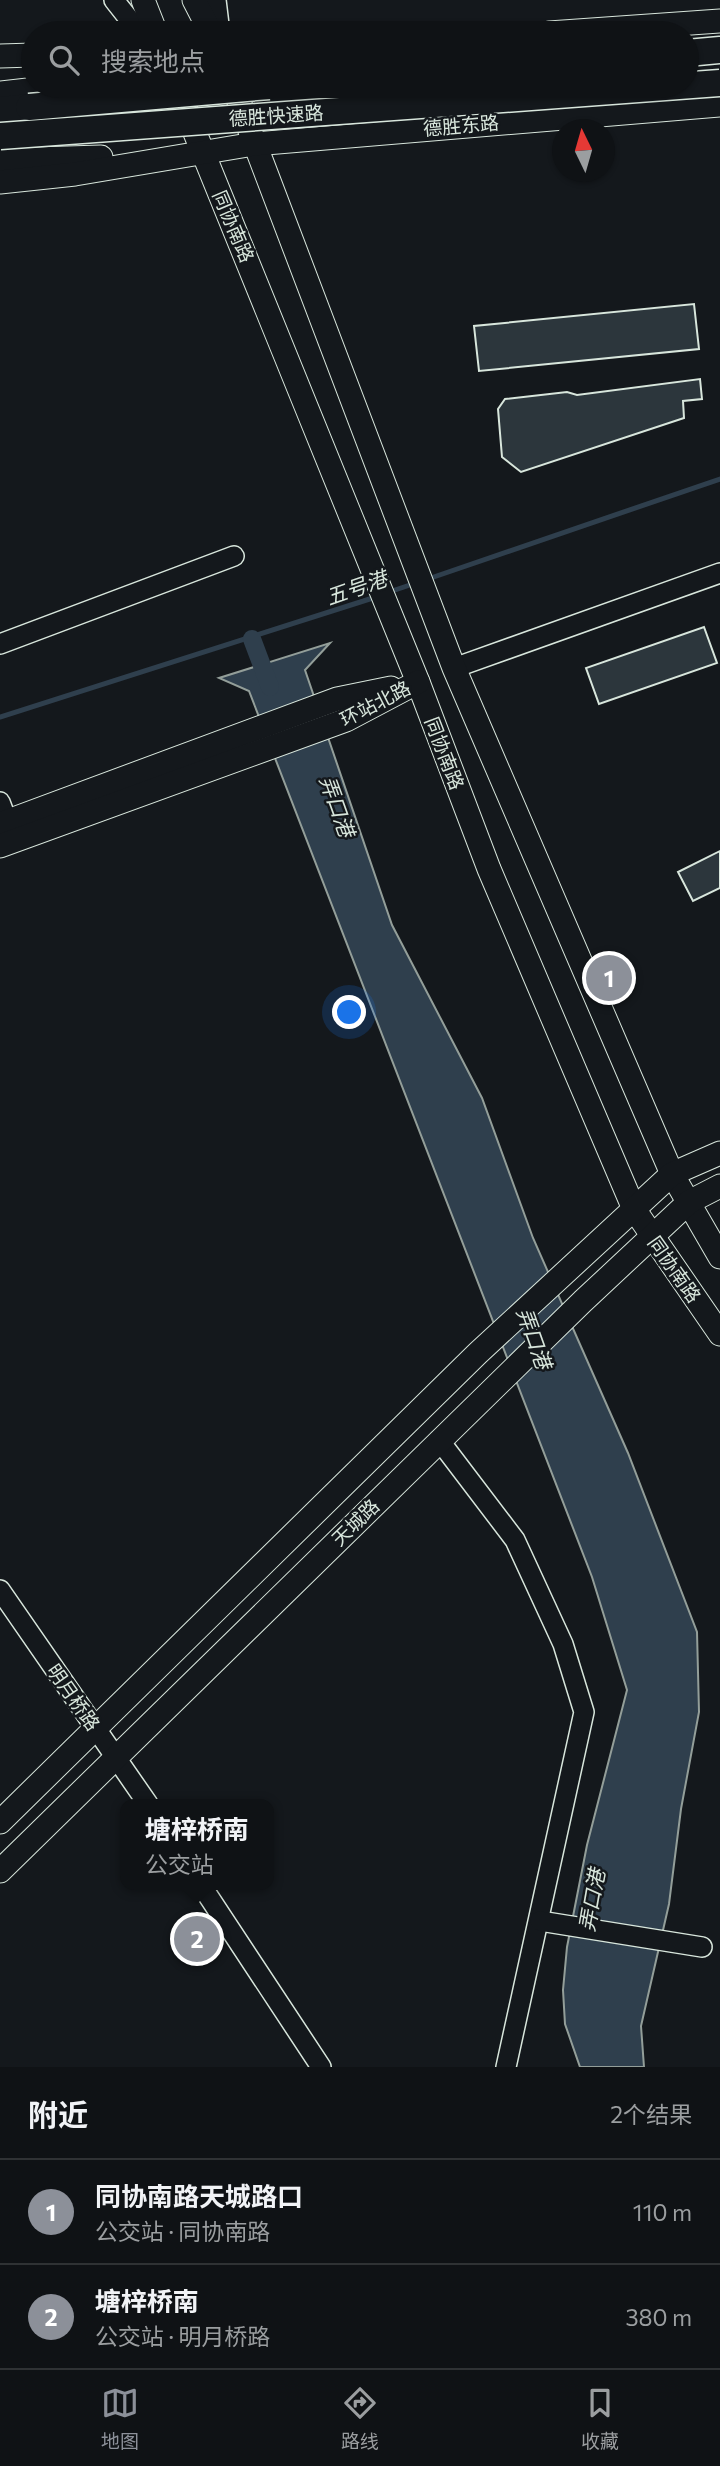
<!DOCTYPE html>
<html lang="zh">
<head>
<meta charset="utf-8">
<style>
	:root { --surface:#0f1215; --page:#1d2022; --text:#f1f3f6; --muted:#9b9ea0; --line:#2f3234; --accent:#8c9099 }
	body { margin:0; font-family:Commissioner,"Noto Sans SC",sans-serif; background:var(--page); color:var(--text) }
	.compass { position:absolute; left:552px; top:119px; width:63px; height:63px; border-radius:50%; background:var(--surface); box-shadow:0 2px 5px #0004; rotate:355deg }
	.you { position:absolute; left:350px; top:1013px; width:24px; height:24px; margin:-18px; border:5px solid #fff; border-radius:50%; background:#1a73e8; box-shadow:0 0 0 10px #1a73e833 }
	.badge { display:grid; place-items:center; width:46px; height:46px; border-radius:50%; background:var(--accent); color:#fff; font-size:23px; font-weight:700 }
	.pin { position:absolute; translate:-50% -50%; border:4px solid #fff; box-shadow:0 2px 7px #0006 }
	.popup { position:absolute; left:120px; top:1799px; width:154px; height:91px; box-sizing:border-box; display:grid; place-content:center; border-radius:14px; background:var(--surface); filter:drop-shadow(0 2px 5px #0005); font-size:23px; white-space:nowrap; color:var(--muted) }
	.popup b { font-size:26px; color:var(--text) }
	.popup::after { content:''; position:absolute; left:50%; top:100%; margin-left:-14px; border:14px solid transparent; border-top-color:var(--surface) }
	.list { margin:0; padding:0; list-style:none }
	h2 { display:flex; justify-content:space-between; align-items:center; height:91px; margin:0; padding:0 28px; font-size:30px }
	h2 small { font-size:23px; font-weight:400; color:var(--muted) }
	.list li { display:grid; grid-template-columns:46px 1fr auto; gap:21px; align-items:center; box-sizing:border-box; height:105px; padding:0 28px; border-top:2px solid var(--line) }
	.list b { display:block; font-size:26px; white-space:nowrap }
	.list p { margin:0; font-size:23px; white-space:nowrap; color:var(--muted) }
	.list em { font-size:23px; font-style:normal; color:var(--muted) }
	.icon { flex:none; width:38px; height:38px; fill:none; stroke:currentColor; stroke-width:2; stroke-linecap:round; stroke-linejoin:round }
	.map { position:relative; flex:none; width:720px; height:2067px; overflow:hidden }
	.search { position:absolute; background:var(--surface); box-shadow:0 2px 5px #0004; left:21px; right:21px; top:21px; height:77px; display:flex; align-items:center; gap:18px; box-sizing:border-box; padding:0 24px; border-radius:38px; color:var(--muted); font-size:26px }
	.sheet { height:301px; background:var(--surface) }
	nav { display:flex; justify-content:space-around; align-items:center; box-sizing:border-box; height:98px; border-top:2px solid var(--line); background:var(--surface); font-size:19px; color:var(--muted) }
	nav a { display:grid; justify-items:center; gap:4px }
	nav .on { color:var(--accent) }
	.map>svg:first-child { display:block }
	.water { fill:#2f3f4d; stroke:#939e99; stroke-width:2 }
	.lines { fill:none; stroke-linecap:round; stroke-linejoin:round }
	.stream { stroke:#2f3f4d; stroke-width:5 }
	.canal { stroke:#2f3f4d; stroke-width:18 }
	.building { fill:#2c363c; stroke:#d8e6dc; stroke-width:2 }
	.minor-casing { stroke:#d8e6dc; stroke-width:22 }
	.major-casing { stroke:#d8e6dc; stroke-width:25 }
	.highway-casing { stroke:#d8e6dc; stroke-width:29 }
	.minor { stroke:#14181c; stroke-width:19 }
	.major { stroke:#14181c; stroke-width:23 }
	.highway { stroke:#14181c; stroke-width:26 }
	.highway-bridge-casing { stroke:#d8e6dc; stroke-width:29; stroke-linecap:butt }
	.highway-bridge { stroke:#14181c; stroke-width:26 }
	.labels { text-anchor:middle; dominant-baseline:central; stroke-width:5; stroke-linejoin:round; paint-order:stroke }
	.street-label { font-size:19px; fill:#d8e6dc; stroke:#14181c }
	.water-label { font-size:21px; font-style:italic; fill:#d8e6dc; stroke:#14181c }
</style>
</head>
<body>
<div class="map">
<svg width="720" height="2067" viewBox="0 0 720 2067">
	<rect width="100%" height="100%" fill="#14181c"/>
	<path class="water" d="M330 643 305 670 392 925 482 1098 533 1238 628 1453 697 1632 699 1712 681 1809 669 1904 641 2026 644 2067H580L565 2024 563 1990 567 1947 587 1845 627 1690 592 1577 249 691 219 678Z"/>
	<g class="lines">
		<g class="stream">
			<path d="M425 580 720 479"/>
			<path d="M389 592 416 583"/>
			<path d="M0 717 376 597"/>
		</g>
		<path class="canal" d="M252 639 270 687"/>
	</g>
	<g class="building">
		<path d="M694 304 699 349 479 371 474 326Z"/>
		<path d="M700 379 702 399 683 401 684 418 521 472 502 457 498 409 505 399 567 392 577 395Z"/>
		<path d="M704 627 717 663 599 704 586 668Z"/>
		<path d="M720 851V888L693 901 678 872Z"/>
	</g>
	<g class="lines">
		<defs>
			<g id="minor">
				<path d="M114 0 140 33"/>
				<path d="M216 0 220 33"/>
				<path d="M0 644 234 556"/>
				<path d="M454 668 720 573"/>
				<path d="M0 802 12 834"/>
				<path d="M439 1440 515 1540 563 1644 584 1712 506 2067"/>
				<path d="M0 1590 148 1804"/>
				<path d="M201 1885 321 2067"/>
				<path d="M540 1921 702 1947"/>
			</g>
			<g id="major">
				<path d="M143 0 156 33"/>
				<path d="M194 0 211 33"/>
				<path d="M549 33 720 21"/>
				<path d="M0 56 33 55"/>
				<path d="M176 86 418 682 489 869 634 1209 720 1334"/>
				<path d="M233 86 454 668 672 1174 720 1257"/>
				<path d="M0 93 63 86"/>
				<path d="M0 160 101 157"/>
				<path d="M0 182 75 174 254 144 720 105"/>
				<path d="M0 824 337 699 391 688"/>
				<path d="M0 846 346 720 418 682"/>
				<path d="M0 1822 478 1353 672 1174 720 1153"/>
				<path d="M0 1871 583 1301 689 1202 720 1186"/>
			</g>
			<g id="highway">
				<path d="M687 53 720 50"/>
				<path d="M0 110 29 107"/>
			</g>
		</defs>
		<use href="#minor" class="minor-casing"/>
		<use href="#major" class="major-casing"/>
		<use href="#highway" class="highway-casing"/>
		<use href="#minor" class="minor"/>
		<use href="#major" class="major"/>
		<use href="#highway" class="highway"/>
		<defs>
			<g id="highway-bridge">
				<path d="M29 107 269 86"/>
				<path d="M0 136 720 83"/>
			</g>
		</defs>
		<use href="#highway-bridge" class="highway-bridge-casing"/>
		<use href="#highway-bridge" class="highway-bridge"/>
	</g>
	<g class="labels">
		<g class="street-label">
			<text transform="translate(276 115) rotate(-4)">德胜快速路</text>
			<text transform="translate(461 125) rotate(-5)">德胜东路</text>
			<text transform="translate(234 226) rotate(67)">同协南路</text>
			<text transform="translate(375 703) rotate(-27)">环站北路</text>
			<text transform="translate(445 753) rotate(69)">同协南路</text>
			<text transform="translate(675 1269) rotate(55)">同协南路</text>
			<text transform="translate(355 1522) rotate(-44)">天城路</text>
			<text transform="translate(74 1697) rotate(55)">明月桥路</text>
		</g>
		<g class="water-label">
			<text transform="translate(356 587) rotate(-19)">五号港</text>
			<text transform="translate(338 806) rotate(70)">弄口港</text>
			<text transform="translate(535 1338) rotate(70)">弄口港</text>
			<text transform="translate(591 1900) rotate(-80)">弄口港</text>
		</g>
	</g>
</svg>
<svg class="compass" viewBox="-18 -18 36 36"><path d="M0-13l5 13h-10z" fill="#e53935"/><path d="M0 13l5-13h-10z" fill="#9b9ea0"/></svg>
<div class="you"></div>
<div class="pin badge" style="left:609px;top:978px">1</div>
<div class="pin badge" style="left:197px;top:1939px">2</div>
<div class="popup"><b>塘梓桥南</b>公交站</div>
<div class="search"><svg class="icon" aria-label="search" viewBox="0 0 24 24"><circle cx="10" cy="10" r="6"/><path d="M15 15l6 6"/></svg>搜索地点</div>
</div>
<section class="sheet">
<h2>附近<small>2个结果</small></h2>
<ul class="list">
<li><span class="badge">1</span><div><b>同协南路天城路口</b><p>公交站 · 同协南路</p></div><em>110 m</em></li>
<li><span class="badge">2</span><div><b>塘梓桥南</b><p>公交站 · 明月桥路</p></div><em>380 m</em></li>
</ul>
</section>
<nav>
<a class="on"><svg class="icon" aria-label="map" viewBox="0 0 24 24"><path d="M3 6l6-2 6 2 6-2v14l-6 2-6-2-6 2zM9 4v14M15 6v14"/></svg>地图</a>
<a><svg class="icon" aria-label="directions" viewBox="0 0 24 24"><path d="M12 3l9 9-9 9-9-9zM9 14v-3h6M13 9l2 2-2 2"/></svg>路线</a>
<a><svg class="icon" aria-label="saved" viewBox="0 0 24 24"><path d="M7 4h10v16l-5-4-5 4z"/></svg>收藏</a>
</nav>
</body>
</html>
